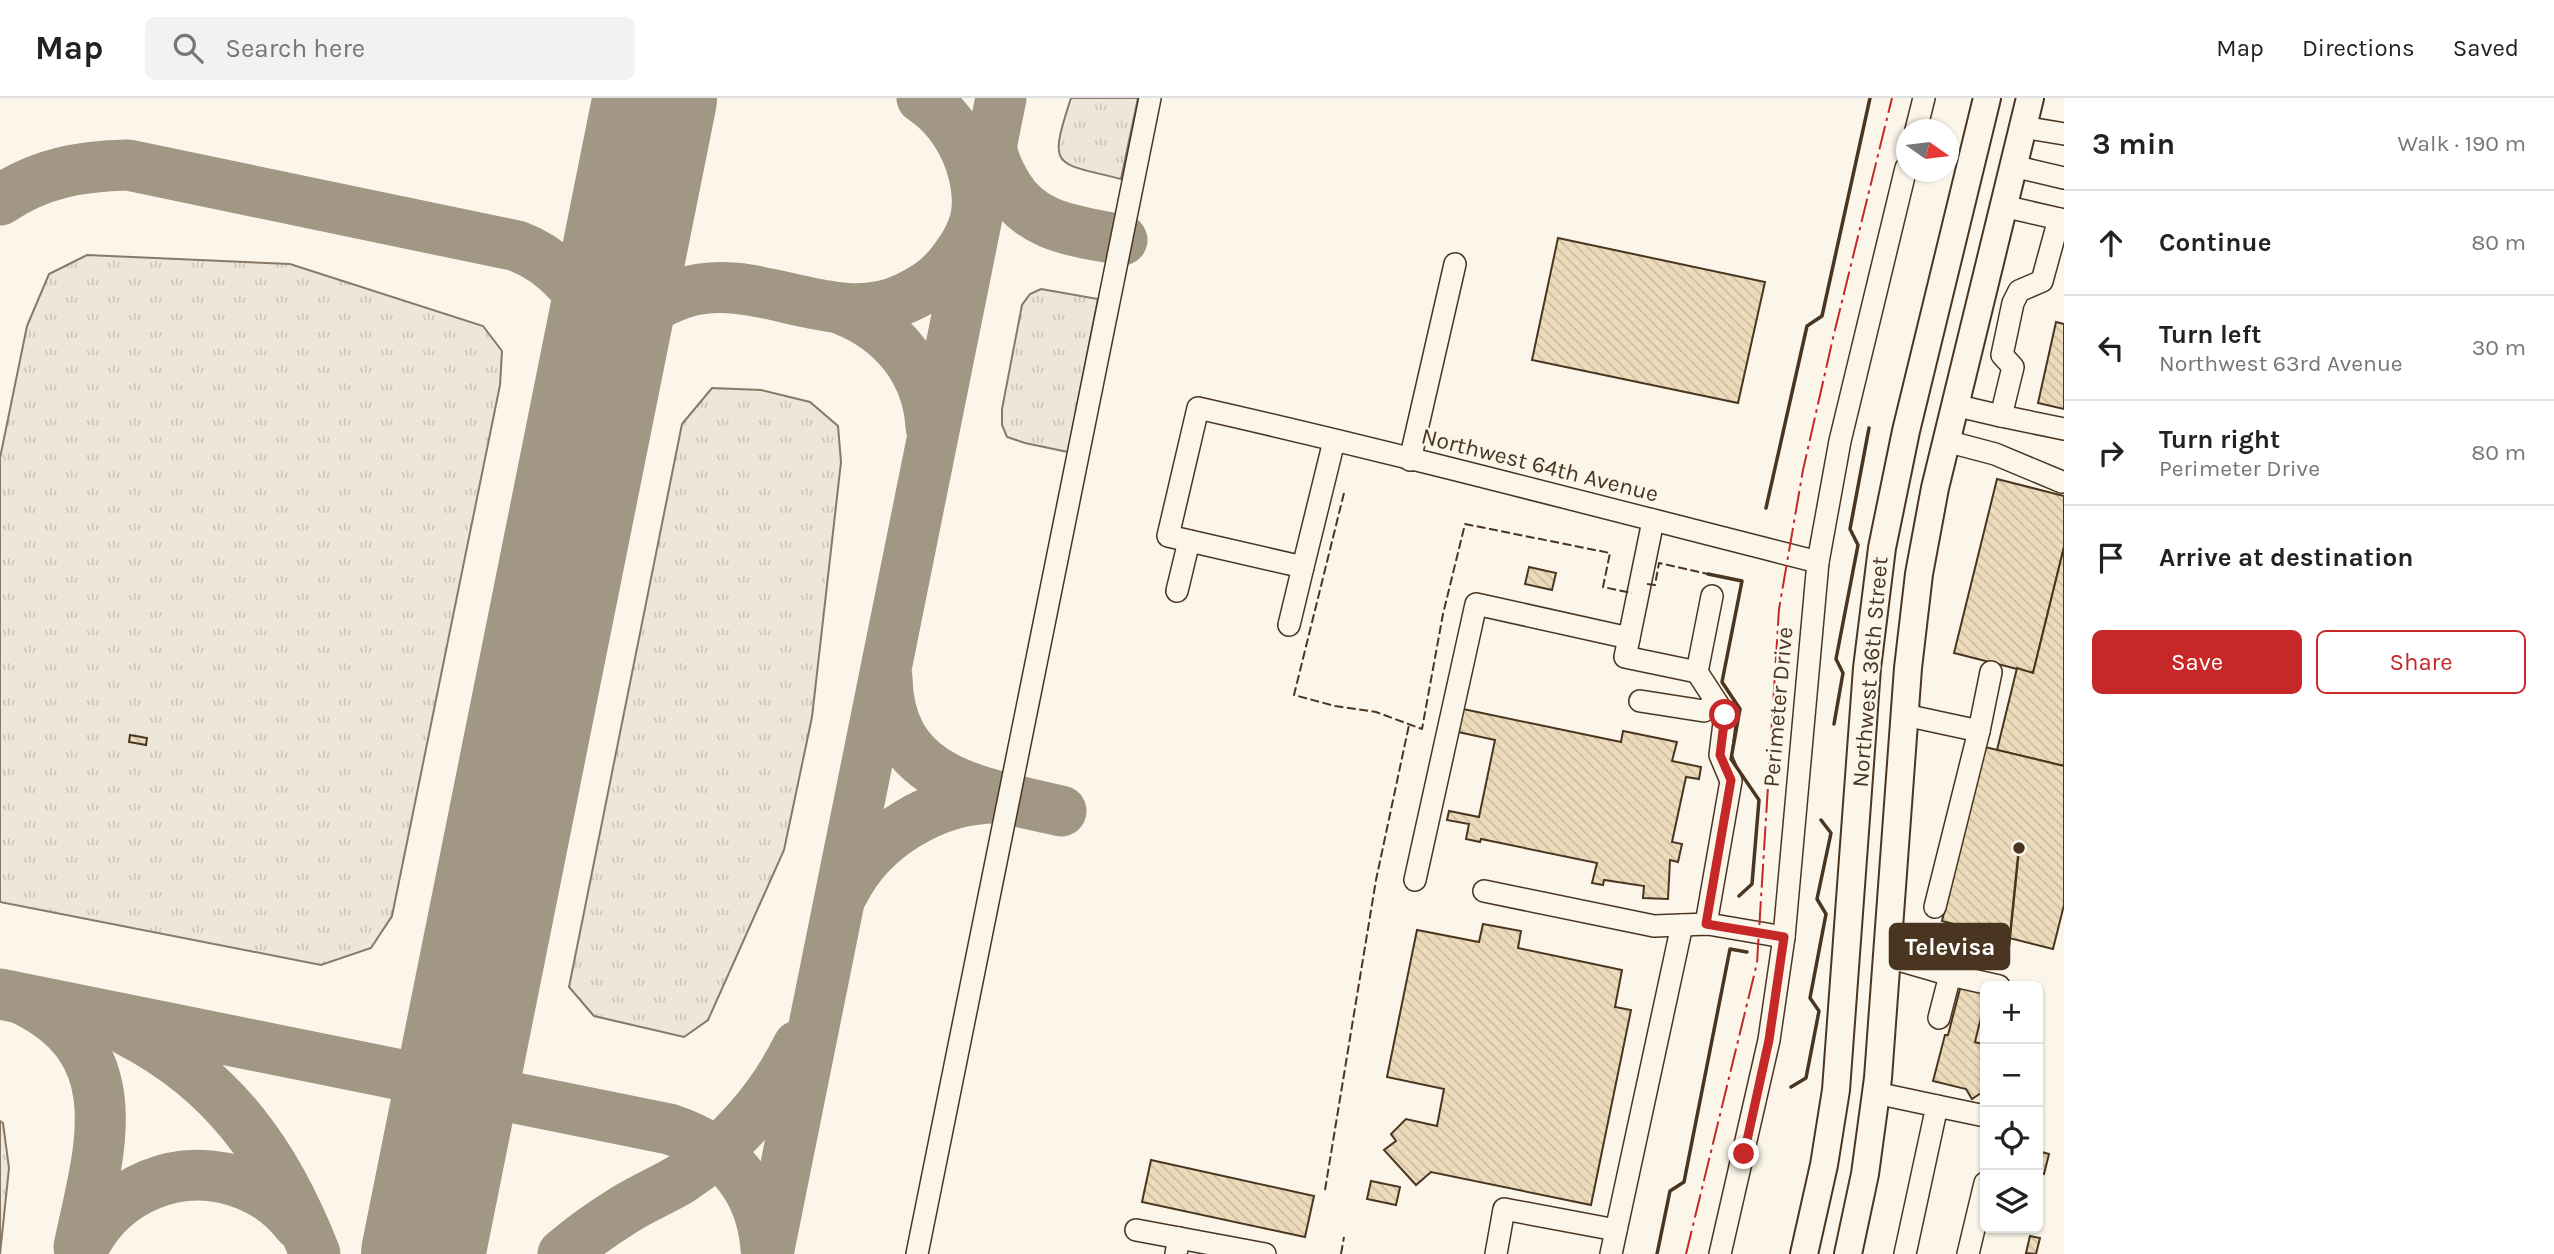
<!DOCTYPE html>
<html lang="en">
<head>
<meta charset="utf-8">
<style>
	:root { --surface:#fff; --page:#f2f2f2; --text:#222; --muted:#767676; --line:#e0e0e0; --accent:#c62828 }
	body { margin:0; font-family:Karla,sans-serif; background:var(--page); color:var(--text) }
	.controls { position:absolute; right:21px; bottom:21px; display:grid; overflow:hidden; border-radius:10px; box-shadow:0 2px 5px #0004 }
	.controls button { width:63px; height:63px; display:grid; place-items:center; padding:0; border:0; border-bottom:2px solid var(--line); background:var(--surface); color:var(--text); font:35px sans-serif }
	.compass { position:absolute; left:1896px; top:21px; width:63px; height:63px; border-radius:50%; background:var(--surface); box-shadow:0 2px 5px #0004; rotate:104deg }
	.stop { position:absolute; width:21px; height:21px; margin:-16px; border:5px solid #c62828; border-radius:50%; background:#fff }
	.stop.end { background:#c62828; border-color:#fff; box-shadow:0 2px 7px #0008 }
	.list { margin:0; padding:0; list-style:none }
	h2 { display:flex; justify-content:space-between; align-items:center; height:91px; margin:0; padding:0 28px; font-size:30px }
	h2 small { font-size:23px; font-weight:400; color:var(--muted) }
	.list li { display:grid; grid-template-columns:46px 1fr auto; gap:21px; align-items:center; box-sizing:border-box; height:105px; padding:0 28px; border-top:2px solid var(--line) }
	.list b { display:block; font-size:26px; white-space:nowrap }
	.list p { margin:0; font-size:23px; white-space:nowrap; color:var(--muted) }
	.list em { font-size:23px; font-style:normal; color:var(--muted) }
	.actions { display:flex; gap:14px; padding:21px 28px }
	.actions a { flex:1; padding:16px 0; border:2px solid var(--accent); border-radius:10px; text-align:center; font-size:24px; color:var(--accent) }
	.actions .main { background:var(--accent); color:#fff }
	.icon { flex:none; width:38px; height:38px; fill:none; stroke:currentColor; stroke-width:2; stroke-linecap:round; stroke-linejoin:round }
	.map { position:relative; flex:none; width:2064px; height:1156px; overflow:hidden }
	header { display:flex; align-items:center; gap:42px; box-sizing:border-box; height:98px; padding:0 35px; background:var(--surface); border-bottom:2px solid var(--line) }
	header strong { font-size:33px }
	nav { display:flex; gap:38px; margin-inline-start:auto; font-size:24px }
	.search { width:490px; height:63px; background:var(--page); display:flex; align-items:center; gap:18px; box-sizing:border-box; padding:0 24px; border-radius:10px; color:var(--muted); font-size:26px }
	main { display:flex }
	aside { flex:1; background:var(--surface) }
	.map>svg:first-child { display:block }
	.grass { fill:url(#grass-tufts); stroke:#887966; stroke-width:2 }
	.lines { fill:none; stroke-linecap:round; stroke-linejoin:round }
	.taxiway { stroke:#a29684; stroke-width:51 }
	.runway { stroke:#a29684; stroke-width:124 }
	.building { fill:url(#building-back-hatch); stroke:#4a3520; stroke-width:2 }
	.minor-casing { stroke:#4a3520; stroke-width:24 }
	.major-casing { stroke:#4a3520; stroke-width:30 }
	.minor { stroke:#fbf6e9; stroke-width:21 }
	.major { stroke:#fbf6e9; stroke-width:26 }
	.fence { stroke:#4a3520; stroke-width:2; stroke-dasharray:9 3.5; stroke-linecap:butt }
	.wall { stroke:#4a3520; stroke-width:3.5 }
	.power { stroke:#c62828; stroke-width:2; stroke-dasharray:24 5 3.5 5; stroke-linecap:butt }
	.route { stroke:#c62828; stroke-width:9 }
	.labels { text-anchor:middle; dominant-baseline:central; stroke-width:5; stroke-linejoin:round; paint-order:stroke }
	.street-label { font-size:23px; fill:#4a3520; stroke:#fbf6e9 }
	.leader { fill:none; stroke:#4a3520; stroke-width:2.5 }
	.callout-dot { fill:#4a3520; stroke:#fbf6e9; stroke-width:2.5 }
	.callout { fill:#4a3520; stroke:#4a3520; stroke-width:2.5 }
	.callout-label { font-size:24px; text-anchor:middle; font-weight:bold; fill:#fff }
</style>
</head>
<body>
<header>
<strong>Map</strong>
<div class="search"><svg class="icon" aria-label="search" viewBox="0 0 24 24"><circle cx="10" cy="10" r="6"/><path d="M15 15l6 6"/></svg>Search here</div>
<nav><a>Map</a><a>Directions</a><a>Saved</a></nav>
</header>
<main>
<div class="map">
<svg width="2064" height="1156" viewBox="0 0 2064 1156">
	<defs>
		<pattern id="grass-tufts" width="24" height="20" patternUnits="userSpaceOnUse" patternTransform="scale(1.75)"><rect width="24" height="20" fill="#ede6d9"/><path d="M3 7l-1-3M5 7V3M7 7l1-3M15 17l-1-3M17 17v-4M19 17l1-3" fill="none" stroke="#cdc6ba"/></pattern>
		<pattern id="building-back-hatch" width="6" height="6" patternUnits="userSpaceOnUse" patternTransform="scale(1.75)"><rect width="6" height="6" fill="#ecdcbc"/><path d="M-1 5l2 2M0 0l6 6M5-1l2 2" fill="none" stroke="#ccbda1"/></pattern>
	</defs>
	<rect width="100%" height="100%" fill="#fbf6e9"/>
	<g class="grass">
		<path d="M1071 0H1138L1121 81C1053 64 1048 71 1071 0Z"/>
		<path d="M87 157 290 166 483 228 502 253 500 287 392 818 371 850 321 867 0 804V360L27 228 49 176Z"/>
		<path d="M1041 191 1098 201 1068 354 1025 345 1007 339 1002 327V311L1022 207 1030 196Z"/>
		<path d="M712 290 761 292 810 304 838 328 841 364 812 619 784 752 708 922 684 939 594 918 569 889 682 326Z"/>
		<path d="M0 1023 3 1025 9 1070 0 1156Z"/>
	</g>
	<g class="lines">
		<g class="taxiway">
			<path d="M991 47C993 63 999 75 1007 88 1032 131 1078 133 1122 142"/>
			<path d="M0 102C40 75 81 68 128 67L517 148C557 163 590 199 597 243 600 262 596 283 595 302"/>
			<path d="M844 212C894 232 928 274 931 329"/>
			<path d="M599 290C614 242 632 212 683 195 758 171 832 235 906 200 926 191 943 179 955 161 976 133 982 112 974 77 967 46 948 17 922 0"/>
			<path d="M887 580C889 685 981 694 1061 713"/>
			<path d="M843 795C871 738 936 699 999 700"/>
			<path d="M0 896 669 1031C726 1049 761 1089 766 1150"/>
			<path d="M26 903C134 957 98 1057 79 1149"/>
			<path d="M128 933C224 982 277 1058 315 1156"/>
			<path d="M80 1156C109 1091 180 1060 247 1087 267 1095 285 1109 298 1126"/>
			<path d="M563 1156C582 1140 603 1125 624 1112 643 1100 663 1092 681 1081 731 1048 772 1001 798 948"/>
			<path d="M768 1156 1001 0"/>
		</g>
		<path class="runway" d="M423 1156 655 0"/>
	</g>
	<g class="building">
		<path d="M1558 140 1765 184 1738 305 1532 262Z"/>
		<path d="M2056 224 2064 226V311L2038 305Z"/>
		<path d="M1997 381 2064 398V449L2033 575 1954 555Z"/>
		<path d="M2064 449V668L1997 652 2017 570 2033 575Z"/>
		<path d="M1529 469 1556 475 1552 492 1525 486Z"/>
		<path d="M1463 611 1621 644 1623 633 1677 644 1672 663 1701 669 1699 681 1686 679 1672 744 1682 746 1678 764 1670 762 1668 801 1643 800 1644 788 1604 782 1603 787 1592 785 1597 765 1481 741 1480 744 1466 741 1469 726 1447 722 1449 713 1479 719 1495 642 1458 634Z"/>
		<path d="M130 637 147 640 146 647 129 644Z"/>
		<path d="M1985 649 2064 668V807L2053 851 1942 823Z"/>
		<path d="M1483 826 1521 833 1518 850 1622 872 1615 909 1631 912 1591 1107 1431 1074 1416 1087 1384 1052 1396 1043 1391 1036 1406 1021 1437 1028 1444 991 1387 979 1417 832 1479 844Z"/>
		<path d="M1961 887 1985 893V903L1975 944 1985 947V996L1981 995 1972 1001 1966 991 1933 983 1945 937H1948Z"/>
		<path d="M2038 1053 2049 1056 2044 1076 2038 1074Z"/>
		<path d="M1151 1062 1314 1098 1305 1139 1142 1104Z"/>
		<path d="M1371 1083 1400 1089 1396 1107 1367 1101Z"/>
		<path d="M2030 1138 2040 1140 2036 1156 2026 1155Z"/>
	</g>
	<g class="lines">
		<defs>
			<g id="minor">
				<path d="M2023 29 2064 36"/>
				<path d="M1916 32 1924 0"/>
				<path d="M2013 68 2064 80"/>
				<path d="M2003 108 2064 122"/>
				<path d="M1954 307 2001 318 2013 269 2002 257 2013 205 2019 193 2042 183 2059 121"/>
				<path d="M2001 318 2064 331"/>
				<path d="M1334 343 1303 469 1168 438 1198 310C1406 357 1612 412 1818 464"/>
				<path d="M1946 343 1995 356 2062 384"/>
				<path d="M1410 362 1455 166"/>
				<path d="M1177 493 1189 443"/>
				<path d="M1289 527 1303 469"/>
				<path d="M1629 540 1625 559 1697 574"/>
				<path d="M1640 603 1704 613 1716 604"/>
				<path d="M1905 617 1979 633 1991 574"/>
				<path d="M1415 782 1476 506 1629 540 1653 423"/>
				<path d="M1484 793 1654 828 1708 826 1784 839"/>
				<path d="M1935 809 1979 633"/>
				<path d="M1706 826 1731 683 1720 657 1725 617 1697 574 1712 498"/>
				<path d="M1888 859 1950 877 1939 920"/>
				<path d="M1950 877 1999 888"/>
				<path d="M1876 995 1937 1008 1905 1156"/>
				<path d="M1937 1008 1985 1018"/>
				<path d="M1136 1132 1179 1140"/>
				<path d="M917 1156 1150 0"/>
				<path d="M1176 1156 1179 1140 1265 1156"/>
				<path d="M1496 1156 1504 1111 1616 1132"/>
				<path d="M1611 1156 1682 827"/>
				<path d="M1720 1156 1769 942 1784 839 1818 464 1840 343 1906 70"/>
				<path d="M1968 1156 1985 1085"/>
			</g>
			<g id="major">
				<path d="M1804 1156 1824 1067 1836 992 1867 570 1882 450 1906 333 1987 0"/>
				<path d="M1848 1156 1865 1076 1878 980 1908 570 1919 476 1935 390 2030 0"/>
			</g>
		</defs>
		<use href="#minor" class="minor-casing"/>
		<use href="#major" class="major-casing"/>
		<use href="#minor" class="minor"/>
		<use href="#major" class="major"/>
		<g class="fence">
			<path d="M1344 395 1294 597 1335 608 1376 614 1422 631 1443 516 1465 426 1610 455 1603 489 1632 495"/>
			<path d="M1647 486 1655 487 1659 465 1708 476"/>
			<path d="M1325 1092 1376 782 1409 627"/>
			<path d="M1341 1156 1344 1139"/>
		</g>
		<g class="wall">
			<path d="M1766 410 1807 228 1822 218 1870 0"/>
			<path d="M1708 476 1742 483 1722 584 1740 611 1731 661 1759 702 1752 786 1739 798"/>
			<path d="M1834 626 1843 575 1836 561 1858 447 1850 431 1869 330"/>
			<path d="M1791 989 1806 980 1819 913 1810 900 1826 816 1817 801 1831 735 1821 722"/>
			<path d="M1657 1156 1670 1093 1684 1084 1730 851 1747 854"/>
		</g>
		<path class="power" d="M1686 1156 1757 865 1779 511 1803 372 1833 240 1892 0"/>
	</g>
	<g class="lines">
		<path class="route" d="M1725 617 1720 657 1731 682 1706 826 1784 839 1769 942 1744 1056"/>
	</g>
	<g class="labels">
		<g class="street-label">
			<text transform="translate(1540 367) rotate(14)">Northwest 64th Avenue</text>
			<text transform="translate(1870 574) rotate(-85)">Northwest 36th Street</text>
			<text transform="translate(1778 609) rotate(-85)">Perimeter Drive</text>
		</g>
	</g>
	<path class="leader" d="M2019 750L2009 848"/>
	<circle class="callout-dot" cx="2019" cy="750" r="7"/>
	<rect class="callout" x="1890" y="826" width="119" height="45" rx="7"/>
	<g class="callout-label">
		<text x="1950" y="857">Televisa</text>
	</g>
</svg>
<div class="controls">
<button>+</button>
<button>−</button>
<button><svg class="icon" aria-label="locate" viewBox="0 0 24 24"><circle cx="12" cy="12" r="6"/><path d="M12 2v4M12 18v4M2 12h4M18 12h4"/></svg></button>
<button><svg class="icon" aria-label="layers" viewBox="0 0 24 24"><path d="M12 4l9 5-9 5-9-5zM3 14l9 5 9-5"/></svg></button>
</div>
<svg class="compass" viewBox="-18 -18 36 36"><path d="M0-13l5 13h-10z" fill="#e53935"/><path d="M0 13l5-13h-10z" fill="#767676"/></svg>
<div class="stop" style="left:1725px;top:617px"></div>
<div class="stop end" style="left:1744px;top:1056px"></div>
</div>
<aside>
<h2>3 min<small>Walk · 190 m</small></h2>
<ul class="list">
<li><svg class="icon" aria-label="ahead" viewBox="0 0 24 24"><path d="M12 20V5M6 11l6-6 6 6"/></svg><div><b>Continue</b></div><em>80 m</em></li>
<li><svg class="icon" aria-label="left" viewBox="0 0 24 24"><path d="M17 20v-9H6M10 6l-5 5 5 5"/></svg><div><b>Turn left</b><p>Northwest 63rd Avenue</p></div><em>30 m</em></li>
<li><svg class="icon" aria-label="right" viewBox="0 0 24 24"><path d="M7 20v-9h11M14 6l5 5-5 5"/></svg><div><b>Turn right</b><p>Perimeter Drive</p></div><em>80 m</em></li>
<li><svg class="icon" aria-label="arrive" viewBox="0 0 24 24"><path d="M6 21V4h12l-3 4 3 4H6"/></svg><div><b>Arrive at destination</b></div></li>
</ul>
<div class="actions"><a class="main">Save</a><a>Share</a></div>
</aside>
</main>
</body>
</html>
